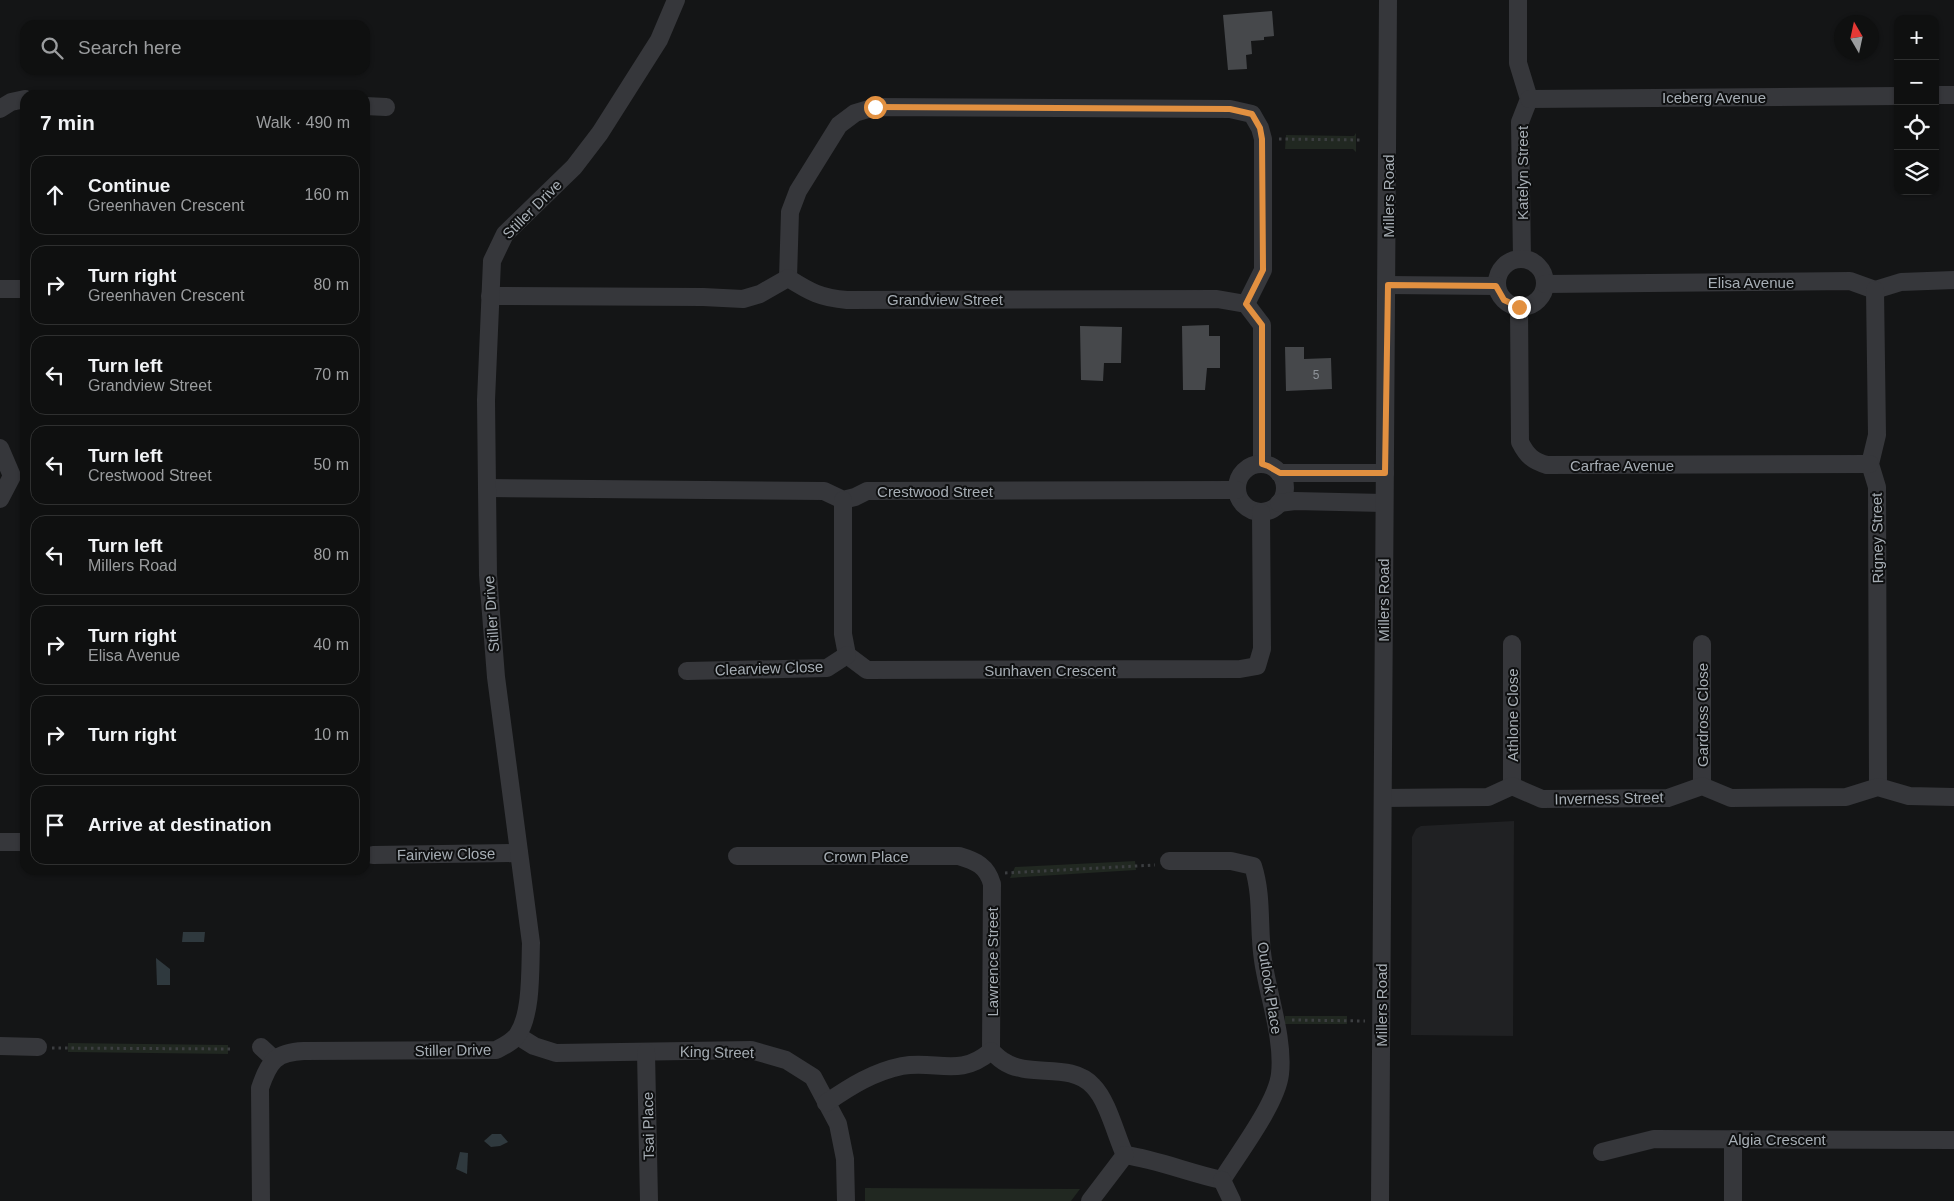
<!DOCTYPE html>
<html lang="en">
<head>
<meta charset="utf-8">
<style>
	:root { --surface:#0f1010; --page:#1d1e1e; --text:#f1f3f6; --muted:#9b9d9f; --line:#2f3030 }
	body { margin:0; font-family:Arial,sans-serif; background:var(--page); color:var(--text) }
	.controls { position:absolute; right:15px; top:15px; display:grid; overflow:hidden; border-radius:10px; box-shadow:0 1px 4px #0004 }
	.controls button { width:45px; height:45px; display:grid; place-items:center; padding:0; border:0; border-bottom:1px solid var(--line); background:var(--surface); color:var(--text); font:25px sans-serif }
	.compass { position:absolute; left:1834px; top:15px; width:45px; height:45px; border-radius:50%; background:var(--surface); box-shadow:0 1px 4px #0004; rotate:351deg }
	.stop { position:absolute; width:15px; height:15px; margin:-11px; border:4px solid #e29040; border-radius:50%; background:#fff }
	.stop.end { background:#e29040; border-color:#fff; box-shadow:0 1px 5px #0008 }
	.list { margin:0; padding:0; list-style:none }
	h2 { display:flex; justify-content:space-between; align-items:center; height:65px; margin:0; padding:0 20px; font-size:21px }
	h2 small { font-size:16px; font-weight:400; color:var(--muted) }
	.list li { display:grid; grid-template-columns:32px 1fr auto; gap:15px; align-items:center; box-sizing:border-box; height:80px; margin:0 10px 10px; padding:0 10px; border:1px solid var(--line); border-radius:15px }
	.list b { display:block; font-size:19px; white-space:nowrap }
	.list p { margin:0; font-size:16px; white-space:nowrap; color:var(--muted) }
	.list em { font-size:16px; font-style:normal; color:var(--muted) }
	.icon { flex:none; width:28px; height:28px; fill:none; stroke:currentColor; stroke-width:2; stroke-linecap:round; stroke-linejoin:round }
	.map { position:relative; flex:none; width:1954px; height:1201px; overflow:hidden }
	.search { position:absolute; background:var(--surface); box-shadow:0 1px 4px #0004; left:20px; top:20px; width:350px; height:55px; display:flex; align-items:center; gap:12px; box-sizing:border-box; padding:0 18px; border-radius:15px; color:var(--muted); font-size:19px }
	.panel { position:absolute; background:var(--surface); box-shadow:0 1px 4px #0004; left:20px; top:90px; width:350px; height:785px; border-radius:15px }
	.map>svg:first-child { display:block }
	.built { fill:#202123 }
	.green { fill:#212821 }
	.water { fill:#2f393e }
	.building { fill:#46484b }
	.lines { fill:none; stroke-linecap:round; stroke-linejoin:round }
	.path { stroke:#3c3e41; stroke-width:3; stroke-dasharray:2.5 4; stroke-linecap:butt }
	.minor { stroke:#36373b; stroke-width:18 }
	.route { stroke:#e29040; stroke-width:6 }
	.labels { text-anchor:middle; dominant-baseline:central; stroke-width:4; stroke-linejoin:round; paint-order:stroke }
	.number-label { font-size:12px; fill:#8f949a }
	.street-label { font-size:15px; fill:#a7aeb5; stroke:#0f1011 }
</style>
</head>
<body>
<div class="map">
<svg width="1954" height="1201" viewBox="0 0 1954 1201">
	<rect width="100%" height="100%" fill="#141516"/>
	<path class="built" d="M1514 821 1513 1036 1411 1035 1412 837 1416 829 1421 826Z"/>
	<g class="green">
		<path d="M1356 133V152L1353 149H1285L1286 135 1354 136Z"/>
		<path d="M1135 861 1136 870 1010 878 1015 867Z"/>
		<rect x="1285" y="1016" width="62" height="8"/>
		<path d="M68 1043 228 1045V1054L68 1052Z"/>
		<path d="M865 1188 1080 1189 1071 1201H865Z"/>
	</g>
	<g class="water">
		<path d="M183 932H205L204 942H182Z"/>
		<path d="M156 958 170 969V985H157Z"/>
		<path d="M492 1134H501L508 1142 500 1146 491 1147 484 1141Z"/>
		<path d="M460 1152 468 1153 467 1174 456 1169Z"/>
	</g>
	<g class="building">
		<path d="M1272 11 1274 36 1264 37V40L1251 41 1252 54 1246 55 1247 69 1228 70 1223 15Z"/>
		<path d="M1209 325V336H1220V368H1207L1205 390H1183L1182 326Z"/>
		<path d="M1080 326 1122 327 1121 363H1104L1103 381 1081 380Z"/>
		<path d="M1285 347H1304V359L1331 358 1332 389 1286 391Z"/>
	</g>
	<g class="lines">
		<g class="path">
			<path d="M1279 139 1361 140"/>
			<path d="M1005 873 1155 865"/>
			<path d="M1292 1020 1365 1021"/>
			<path d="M52 1048 232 1049"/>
		</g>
		<g class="minor">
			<path d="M1518 0V63L1529 99 1520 122 1522 259"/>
			<path d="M1935 95H1954"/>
			<path d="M1529 99 1898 96"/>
			<path d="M365 106 386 107"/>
			<path d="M0 109 11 102 25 99"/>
			<circle cx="1521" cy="283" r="24"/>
			<path d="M788 278 790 212 798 191 839 125 855 113 875 107 1230 109 1252 114 1260 128 1263 139V270L1246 304"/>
			<path d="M1545 284 1850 281 1875 290 1901 282 1954 280"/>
			<path d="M1388 285 1496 286"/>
			<path d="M0 289H25"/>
			<path d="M1875 290 1877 435 1870 464 1877 487 1878 787"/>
			<path d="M490 296 703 297 743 299 760 294 788 278C810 292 821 298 847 300L1217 299 1246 304 1262 325V464"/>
			<path d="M1519 307 1520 442C1527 456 1533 461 1547 465L1870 464"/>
			<path d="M0 448 12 476 0 499"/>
			<circle cx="1261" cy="488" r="24"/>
			<path d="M1279 473H1385"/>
			<path d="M487 488 824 491 843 500 855 497 867 491 1237 490"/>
			<path d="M843 500V634L847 655 867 670 1240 669 1257 666 1262 649 1261 512"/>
			<path d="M1279 503 1295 501 1384 503"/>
			<path d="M687 671 827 668 847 655"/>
			<path d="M1512 786V644"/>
			<path d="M1702 786V644"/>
			<path d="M1383 798 1488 797 1512 786 1542 799 1668 798 1702 786 1731 798 1846 797 1878 787 1909 796 1954 797"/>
			<path d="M0 842H25"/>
			<path d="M373 855 519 853"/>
			<path d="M737 856H959C976 861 987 866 992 884L991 1051"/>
			<path d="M1169 861H1231L1253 866C1263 897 1258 929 1263 960 1268 995 1284 1039 1280 1074 1277 1103 1238 1154 1222 1180"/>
			<path d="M518 1036 534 1046 556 1053 751 1050 786 1060 813 1077 838 1124 845 1159 846 1201"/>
			<path d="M0 1046 38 1047"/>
			<path d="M261 1047 274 1059"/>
			<path d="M646 1052 649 1201"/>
			<path d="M826 1103C851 1086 873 1072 902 1066 937 1060 960 1078 991 1051 995 1054 998 1058 1003 1061 1029 1079 1070 1061 1093 1086 1108 1101 1116 1136 1125 1155 1159 1160 1189 1173 1222 1180"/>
			<path d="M1602 1152 1654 1139 1954 1140"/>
			<path d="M1222 1180 1232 1201"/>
			<path d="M261 1201 260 1088C269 1061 276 1052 304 1051L496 1050C504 1046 513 1042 518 1034 532 1013 530 968 531 943L496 677 488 575 486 400 492 261 505 234 574 167 600 133 659 40 676 0"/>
			<path d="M1090 1201 1125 1155"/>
			<path d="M1380 1201 1388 0"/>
			<path d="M1733 1201V1139"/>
		</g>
	</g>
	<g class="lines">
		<path class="route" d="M875 107 1230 109 1252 114 1260 128 1262 139 1263 270 1246 304 1262 325V464L1268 466 1280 473H1385L1388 285 1496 286 1504 300 1519 307"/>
	</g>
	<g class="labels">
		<g class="number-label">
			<text x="1316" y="375">5</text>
		</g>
		<g class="street-label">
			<text x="1714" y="97">Iceberg Avenue</text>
			<text transform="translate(1522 173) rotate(-90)">Katelyn Street</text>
			<text transform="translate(1388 196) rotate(-90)">Millers Road</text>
			<text transform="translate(532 209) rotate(-45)">Stiller Drive</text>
			<text x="1751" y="282">Elisa Avenue</text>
			<text x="945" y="299">Grandview Street</text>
			<text x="1622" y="465">Carfrae Avenue</text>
			<text x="935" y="491">Crestwood Street</text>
			<text transform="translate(1877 538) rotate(-91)">Rigney Street</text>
			<text transform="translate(1383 600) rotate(-90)">Millers Road</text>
			<text transform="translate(491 614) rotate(-94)">Stiller Drive</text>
			<text transform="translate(769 668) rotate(-2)">Clearview Close</text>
			<text x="1050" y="670">Sunhaven Crescent</text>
			<text transform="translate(1512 715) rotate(-90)">Athlone Close</text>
			<text transform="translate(1702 715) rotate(-90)">Gardross Close</text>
			<text transform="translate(1609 798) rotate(-1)">Inverness Street</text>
			<text transform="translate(446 854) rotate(-1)">Fairview Close</text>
			<text x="866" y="856">Crown Place</text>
			<text transform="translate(992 962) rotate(-90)">Lawrence Street</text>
			<text transform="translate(1270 988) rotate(81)">Outlook Place</text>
			<text transform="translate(1381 1005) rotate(-90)">Millers Road</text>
			<text transform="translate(453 1050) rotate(-1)">Stiller Drive</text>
			<text transform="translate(717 1052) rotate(1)">King Street</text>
			<text transform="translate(648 1126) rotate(-91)">Tsai Place</text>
			<text x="1777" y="1139">Algia Crescent</text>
		</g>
	</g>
</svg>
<div class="controls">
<button>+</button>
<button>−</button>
<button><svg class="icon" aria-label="locate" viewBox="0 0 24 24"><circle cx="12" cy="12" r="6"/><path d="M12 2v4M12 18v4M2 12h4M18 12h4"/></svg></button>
<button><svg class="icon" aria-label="layers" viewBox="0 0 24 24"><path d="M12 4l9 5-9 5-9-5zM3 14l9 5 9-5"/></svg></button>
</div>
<svg class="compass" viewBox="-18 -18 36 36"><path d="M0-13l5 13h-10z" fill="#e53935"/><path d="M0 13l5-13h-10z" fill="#9b9d9f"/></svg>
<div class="stop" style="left:875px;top:107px"></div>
<div class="stop end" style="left:1519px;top:307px"></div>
<div class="search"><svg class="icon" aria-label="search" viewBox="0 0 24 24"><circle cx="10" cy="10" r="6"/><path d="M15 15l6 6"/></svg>Search here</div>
<section class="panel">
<h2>7 min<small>Walk · 490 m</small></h2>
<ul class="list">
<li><svg class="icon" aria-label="ahead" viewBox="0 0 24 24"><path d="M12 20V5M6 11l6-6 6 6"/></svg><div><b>Continue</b><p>Greenhaven Crescent</p></div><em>160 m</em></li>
<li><svg class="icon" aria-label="right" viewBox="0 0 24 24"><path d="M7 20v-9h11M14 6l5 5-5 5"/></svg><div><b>Turn right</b><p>Greenhaven Crescent</p></div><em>80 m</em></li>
<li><svg class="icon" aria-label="left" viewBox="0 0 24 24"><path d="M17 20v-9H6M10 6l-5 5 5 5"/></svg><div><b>Turn left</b><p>Grandview Street</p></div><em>70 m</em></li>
<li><svg class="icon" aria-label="left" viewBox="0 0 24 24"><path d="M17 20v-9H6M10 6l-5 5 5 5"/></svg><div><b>Turn left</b><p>Crestwood Street</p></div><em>50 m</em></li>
<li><svg class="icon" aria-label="left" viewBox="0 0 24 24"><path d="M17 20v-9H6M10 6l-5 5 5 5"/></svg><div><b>Turn left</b><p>Millers Road</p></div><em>80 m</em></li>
<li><svg class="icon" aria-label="right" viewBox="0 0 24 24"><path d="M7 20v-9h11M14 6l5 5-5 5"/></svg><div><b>Turn right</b><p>Elisa Avenue</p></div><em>40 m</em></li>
<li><svg class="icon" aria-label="right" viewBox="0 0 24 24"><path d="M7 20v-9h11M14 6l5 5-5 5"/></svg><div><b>Turn right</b></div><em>10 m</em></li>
<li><svg class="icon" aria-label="arrive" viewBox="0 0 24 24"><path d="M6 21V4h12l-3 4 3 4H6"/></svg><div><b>Arrive at destination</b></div></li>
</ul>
</section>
</div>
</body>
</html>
